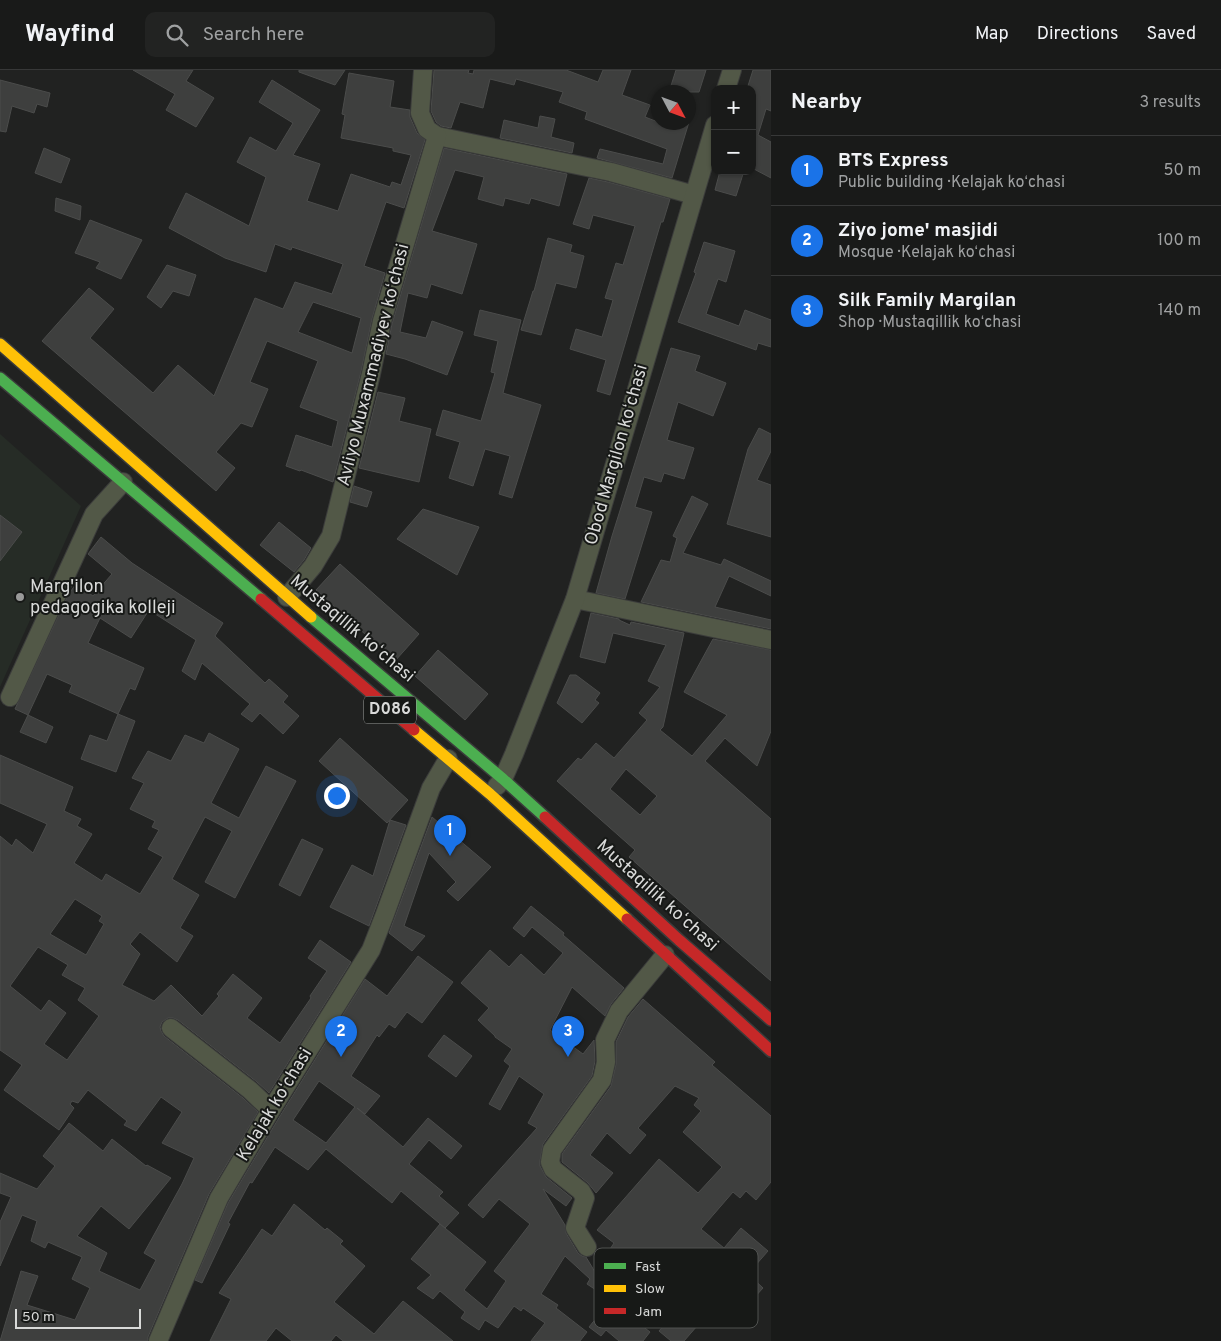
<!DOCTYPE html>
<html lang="en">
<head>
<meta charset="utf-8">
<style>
	:root { --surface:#191a19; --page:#222322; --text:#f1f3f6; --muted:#9fa1a2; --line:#373838; --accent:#1a73e8 }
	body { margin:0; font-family:Overpass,sans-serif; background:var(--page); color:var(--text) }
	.controls { position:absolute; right:15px; top:15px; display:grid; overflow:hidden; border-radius:10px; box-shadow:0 1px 4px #0004 }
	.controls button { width:45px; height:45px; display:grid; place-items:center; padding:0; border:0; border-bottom:1px solid var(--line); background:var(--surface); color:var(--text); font:25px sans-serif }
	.compass { position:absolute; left:651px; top:15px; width:45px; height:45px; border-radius:50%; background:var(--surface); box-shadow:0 1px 4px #0004; rotate:131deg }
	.scale { position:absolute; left:15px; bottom:12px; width:126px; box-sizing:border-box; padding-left:5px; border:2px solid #d9dad9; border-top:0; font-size:14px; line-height:18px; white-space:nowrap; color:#d9dad9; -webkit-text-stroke:4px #171917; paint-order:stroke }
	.you { position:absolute; left:336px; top:725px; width:18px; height:18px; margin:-12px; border:4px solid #fff; border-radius:50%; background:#1a73e8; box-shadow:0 0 0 8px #1a73e833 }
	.badge { display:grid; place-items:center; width:32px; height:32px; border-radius:50%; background:var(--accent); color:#fff; font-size:16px; font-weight:700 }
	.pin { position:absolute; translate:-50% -41px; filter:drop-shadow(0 1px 2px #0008) }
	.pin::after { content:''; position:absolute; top:26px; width:18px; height:15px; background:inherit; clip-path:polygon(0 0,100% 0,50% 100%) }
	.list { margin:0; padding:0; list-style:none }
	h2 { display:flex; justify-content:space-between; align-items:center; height:65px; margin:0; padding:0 20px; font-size:21px }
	h2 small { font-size:16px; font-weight:400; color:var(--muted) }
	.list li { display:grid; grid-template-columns:32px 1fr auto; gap:15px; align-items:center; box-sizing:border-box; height:70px; padding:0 20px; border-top:1px solid var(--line) }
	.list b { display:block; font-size:19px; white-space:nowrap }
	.list p { margin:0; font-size:16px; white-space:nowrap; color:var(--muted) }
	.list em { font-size:16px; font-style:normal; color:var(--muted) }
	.icon { flex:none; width:28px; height:28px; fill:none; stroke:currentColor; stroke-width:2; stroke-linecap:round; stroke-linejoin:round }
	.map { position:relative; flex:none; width:771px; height:1271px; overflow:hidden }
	header { display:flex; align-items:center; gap:30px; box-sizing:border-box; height:70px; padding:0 25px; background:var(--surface); border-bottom:1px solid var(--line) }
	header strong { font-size:24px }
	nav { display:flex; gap:28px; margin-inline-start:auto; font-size:18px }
	.search { width:350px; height:45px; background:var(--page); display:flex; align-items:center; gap:12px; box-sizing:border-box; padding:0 18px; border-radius:10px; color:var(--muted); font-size:19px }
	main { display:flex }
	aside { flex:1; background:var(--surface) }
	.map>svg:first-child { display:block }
	.built { fill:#262c26 }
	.building { fill:#3e3f3e; stroke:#4b4c4b; fill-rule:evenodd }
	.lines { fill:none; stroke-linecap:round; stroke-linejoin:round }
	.street-casing { stroke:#3b3c3b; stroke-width:20 }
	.fast-casing { stroke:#3b3c3b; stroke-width:14 }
	.slow-casing { stroke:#3b3c3b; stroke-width:14 }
	.jam-casing { stroke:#3b3c3b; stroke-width:14 }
	.street { stroke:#525847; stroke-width:18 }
	.fast { stroke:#4caf50; stroke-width:11 }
	.slow { stroke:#ffc107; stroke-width:11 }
	.jam { stroke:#c62828; stroke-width:11 }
	.poi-dot { fill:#999a99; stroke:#171917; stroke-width:2 }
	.labels { text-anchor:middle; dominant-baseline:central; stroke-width:4; stroke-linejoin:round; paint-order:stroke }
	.shield { fill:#171917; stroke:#9fa09f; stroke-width:1 }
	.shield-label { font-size:16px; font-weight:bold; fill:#d9dad9 }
	.street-label { font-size:18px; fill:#d9dad9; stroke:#171917 }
	.poi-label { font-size:18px; fill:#d9dad9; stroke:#171917; text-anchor:start }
	.key { fill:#171917; stroke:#515351; stroke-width:1 }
	.key-label { font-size:14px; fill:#d9dad9 }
</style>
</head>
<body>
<header>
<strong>Wayfind</strong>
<div class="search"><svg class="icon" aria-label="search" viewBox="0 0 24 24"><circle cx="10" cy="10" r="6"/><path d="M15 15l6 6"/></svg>Search here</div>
<nav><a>Map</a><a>Directions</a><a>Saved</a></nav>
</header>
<main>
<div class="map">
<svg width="771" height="1271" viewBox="0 0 771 1271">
	<rect width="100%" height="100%" fill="#212221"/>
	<path class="built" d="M0 364 81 436 0 617Z"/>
	<g class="building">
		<path d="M133 0H193L186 11 214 28 196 57 166 40 175 24Z"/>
		<path d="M299 0H345L335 15 299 2Z"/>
		<path d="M434 0H469L468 3 473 4 474 0H566L598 12 603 0H631L622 25 650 35 645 47 658 52H689L672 108 597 88 600 79 663 94 667 79 585 49 587 42 559 32 563 22 516 9 514 15 490 9 483 38 460 32 451 58 441 56 436 52 431 41Z"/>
		<path d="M676 0H706L699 22H669Z"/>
		<path d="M753 0H771V41L766 39 758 65 771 72V108L752 98V19H747Z"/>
		<path d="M349 3 394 11 390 37 410 40V47L417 63 425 70 404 138 386 132 364 196 385 203 372 249 361 302 333 412 301 400 300 401 286 396 296 365 332 377 338 351 300 337 318 291 267 271 250 312 268 319 252 357 241 353 216 382 235 398 216 421 42 271 89 218 114 239 90 268 153 323 178 295 214 326 255 228 283 239 295 212 332 224 343 194 292 177 291 180 275 174 266 202 225 188 169 158 186 123 249 156 266 107 237 92 250 67 276 81 293 53 259 32 272 10 320 40 293 85 320 94 307 131 338 141 351 104 390 117 392 112 401 115 411 85 393 81V78L341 68 345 45 342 44ZM313 232 361 248 352 283 298 262Z"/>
		<path d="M0 10 50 23 47 37 37 34 34 43 12 36 6 62 0 61Z"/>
		<path d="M540 46 555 49 551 67 574 73 572 83 500 68 504 50 538 58Z"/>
		<path d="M44 78 70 89 61 113 35 103Z"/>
		<path d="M444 78 567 104 559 136 531 128 529 134 505 128 503 136 478 129 484 107 455 100 432 161 477 174 462 224 431 214 427 228 408 223 400 262 426 268 432 251 463 262 447 305 405 289 386 284 392 254Z"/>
		<path d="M720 101H744L736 126 715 120Z"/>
		<path d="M589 108 608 112 670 129 663 152H661L610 325 597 321 606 290 570 279 576 259 602 267 613 230 605 228 616 193 623 195 635 156 593 145 589 159 573 154Z"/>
		<path d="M56 128 81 136 80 150 55 141Z"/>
		<path d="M90 150 142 170 121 209 96 198 100 192 75 183Z"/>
		<path d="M548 168 572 175 570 182 584 186 576 218 556 213 541 265 521 260 533 221H534Z"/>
		<path d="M704 172 735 181 726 212 718 209 706 244 739 256 745 240 771 250V277L758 273 756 280 678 252 696 203 694 202Z"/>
		<path d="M167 195 196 205 189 226 173 221 161 238 147 227Z"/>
		<path d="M480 240 521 250 503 323 541 335 512 428 499 424 510 386 485 379 473 416 449 408 460 372 436 365 443 340 481 351 495 303 491 302 498 271 474 265Z"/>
		<path d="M671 278 700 286 695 301 726 313 713 346 678 332 667 370 694 378 684 409 664 403 661 412 644 407 635 437 652 442 625 529 596 523 612 466Z"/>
		<path d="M378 322 405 328 399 351 431 359 419 412 359 398Z"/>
		<path d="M759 358 771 364V381L757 410 771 415V467L727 454 748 379Z"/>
		<path d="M354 416 372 422 367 437 350 432Z"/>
		<path d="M692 426 708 434 683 483 721 495 724 489 771 511V526L729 506 715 537 771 550V559L641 532 661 490 670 492 677 468 673 466Z"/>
		<path d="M423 439 479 457 457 505 397 469Z"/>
		<path d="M0 445 22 462 0 491Z"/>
		<path d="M279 452 311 478 304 490 294 502 260 475Z"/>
		<path d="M101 467 132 493 223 553 215 566 265 613 269 609 288 626 283 632 299 646 283 664 260 643 252 652 241 644 250 634 202 593 195 610 182 601 196 570 149 540 131 568 100 548 88 573 144 598 135 620 130 618 118 644 69 622 72 615 47 604 28 645 15 639 68 525 76 514 93 526 112 504 88 484Z"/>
		<path d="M340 494 419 564 395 591 316 520Z"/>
		<path d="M591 543 619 549V550L630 555 631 552 684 563 663 657 660 660 692 686 727 645 684 622 713 569 771 580V661L757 696 725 668 705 691 771 749V911L629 787 635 780 557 711 578 688 581 690 596 673 614 688 647 650 639 643 660 617 648 611 666 575 613 563 605 593 580 587ZM626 699 657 726 640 745 610 719Z"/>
		<path d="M438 580 488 624 465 650 415 606Z"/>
		<path d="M570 605H576L600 623 595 630 599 633 582 653 557 633Z"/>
		<path d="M118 644 135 651 116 702 81 689 90 665 107 671Z"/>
		<path d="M28 645 53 657 46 673 20 662Z"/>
		<path d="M209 663 239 679 211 733 239 748 266 696 296 711 235 828 205 812 232 761 205 747 172 809 199 825 180 858 193 866 177 892 140 862 130 874 140 884 122 915 154 931 171 915 202 946 219 926 217 924 233 904 262 928 247 948 280 973 311 928 310 926 327 901 308 888 320 870 351 892 269 1023 257 1012 178 950 173 948H168L162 952 160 957 161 961 164 966 243 1028 258 1042 209 1124 148 1267V1271H0L21 1201 38 1206 27 1235 75 1250 90 1218 72 1209 82 1187 48 1172 45 1178 31 1171 37 1151 22 1145 0 1196V1152L11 1127 0 1123V1103L37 1119 55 1096 43 1086 69 1053 103 1081 112 1069 146 1096 147 1095 171 1108 129 1159 101 1136 77 1166 107 1183 99 1201 140 1220 156 1190 144 1183 182 1114 194 1088 162 1073 182 1042 161 1027 136 1061 124 1055 127 1051 88 1020 78 1033 72 1031 70 1034 74 1038 59 1060 4 1020 22 995 0 980V766L12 776 16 769 33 783 47 754 0 733V685L73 717 64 741 81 749 77 756 92 764 74 793 102 811 106 804 140 824 163 787 148 779 159 760 152 757 155 751 130 739 144 713 132 708 148 681 171 691 185 665 204 673ZM75 829 102 846 99 851 104 854 86 885 50 864ZM38 877 68 895 62 905 85 918 78 930 99 946 67 990 44 974 66 943 49 930 41 941 10 916Z"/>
		<path d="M340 668 408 730 387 753 319 691Z"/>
		<path d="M432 747 491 797 458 831 447 821 456 812 429 783 404 856 425 866 412 881 389 863Z"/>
		<path d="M390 750 406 755 369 856 330 837 352 795 373 806Z"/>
		<path d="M302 769 323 779 300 826 279 815Z"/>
		<path d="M531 836 564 863 563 865 624 918 611 934 605 946 572 917 550 960 583 984 594 970 595 991 592 1006 543 1074 540 1091V1096L546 1107 572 1128 566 1136 543 1119 565 1155 566 1163 578 1183 582 1186 586 1187 595 1202 614 1173 597 1160 659 1089 698 1123 722 1097 683 1062 701 1041 694 1035 699 1028 675 1016 638 1058 646 1065 630 1084 607 1063 590 1085 613 1103 596 1123 588 1113 562 1092V1084L611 1016 616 994V972L628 947 643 929 715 992 712 995 771 1046V1112L756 1130 746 1121 740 1128 733 1122 701 1159 724 1178 741 1158 768 1181 748 1204 763 1218 743 1240 727 1225 714 1242 711 1240 684 1271H671L659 1261 676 1241 653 1221 631 1247 650 1262 643 1271H619L606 1260 601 1266 589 1257 611 1230 587 1214 590 1209 565 1186 541 1224 558 1235 556 1238 587 1262 580 1271H531L545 1253 523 1238 521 1241 514 1236 498 1258 485 1250 479 1260 461 1248 465 1242 440 1221 433 1229 417 1218 431 1205 411 1189 440 1154 486 1192 464 1220 487 1239 506 1211 494 1201 530 1154 499 1129 483 1148 468 1135 537 1058 528 1053 544 1024 519 1006 500 1040 489 1034 510 996 504 991 512 979 495 967V966L478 950 489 938 461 913 490 880 509 897 521 884 544 905 563 883 532 857 524 867 513 858Z"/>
		<path d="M418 886 453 912 422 953 407 942 395 958 389 954 379 967 377 965 351 1006 380 1026 365 1044 357 1038 403 1077 428 1048 462 1076 451 1089 429 1070 409 1094 443 1122 439 1126 459 1143 445 1158 401 1121 392 1133 326 1079 308 1100 275 1077 252 1113 250 1112 228 1153 230 1154 202 1213 195 1210 228 1133 280 1046 365 909 387 926ZM319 1011 355 1037 326 1073 293 1050Z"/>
		<path d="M444 965 472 986 456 1007 428 986Z"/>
		<path d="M294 1134 325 1160 327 1158 343 1171 340 1174 365 1196 334 1232 374 1264 403 1231 453 1271H343L336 1265 331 1271H292L276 1258 266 1271H210L231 1229 219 1223 262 1159 272 1166Z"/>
	</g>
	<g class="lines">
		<defs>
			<g id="street">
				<path d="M726 19 732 0"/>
				<path d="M437 66 611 102 694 125"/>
				<path d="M287 527 313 496 331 466 371 304 382 251 437 66 427 59 420 43 423 0"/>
				<path d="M575 529 771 570"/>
				<path d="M10 627 94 444 123 412"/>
				<path d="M497 716 503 709 514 684 575 529 715 55"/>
				<path d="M171 958 250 1020 271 1040"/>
				<path d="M587 1177 575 1158 585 1128 581 1121 553 1099 550 1092 552 1080 602 1010 606 992 605 970 619 941 665 885"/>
				<path d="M158 1271 219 1128 271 1040 371 880 385 844 431 718 448 689"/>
			</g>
			<g id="fast">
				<path d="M0 308 261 529"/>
				<path d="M311 547 503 709 545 747"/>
			</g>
			<g id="slow">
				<path d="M0 274 311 547"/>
				<path d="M414 660 490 724 627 849"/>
			</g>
			<g id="jam">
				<path d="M261 529 414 660"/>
				<path d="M545 747 679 870 771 950"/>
				<path d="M627 849 771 981"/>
			</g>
		</defs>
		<use href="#street" class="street-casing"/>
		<use href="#fast" class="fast-casing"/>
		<use href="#slow" class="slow-casing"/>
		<use href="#jam" class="jam-casing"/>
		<use href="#street" class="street"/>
		<use href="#fast" class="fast"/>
		<use href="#slow" class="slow"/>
		<use href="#jam" class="jam"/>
	</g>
	<circle class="poi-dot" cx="20" cy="527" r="5"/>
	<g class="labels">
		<rect class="shield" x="364" y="626.5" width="52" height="27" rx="4"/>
		<g class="shield-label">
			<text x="390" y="640">D086</text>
		</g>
		<g class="street-label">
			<text transform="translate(374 295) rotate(-76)">Avliyo Muxammadiyev koʻchasi</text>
			<text transform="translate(617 385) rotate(-74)">Obod Margilon koʻchasi</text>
			<text transform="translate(352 559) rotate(40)">Mustaqillik koʻchasi</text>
			<text transform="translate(657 826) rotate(42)">Mustaqillik koʻchasi</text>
			<text transform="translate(275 1035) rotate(-59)">Kelajak koʻchasi</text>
		</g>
		<g class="poi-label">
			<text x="30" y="517">Marg'ilon<tspan x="30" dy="21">pedagogika kolleji</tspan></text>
		</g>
	</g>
	<rect x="594" y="1178" width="164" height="80" rx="8" class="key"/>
	<rect x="604" y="1193" width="22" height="6" fill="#4caf50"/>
	<rect x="604" y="1215" width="22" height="7" fill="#ffc107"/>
	<rect x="604" y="1238" width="22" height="6" fill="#c62828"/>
	<g class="key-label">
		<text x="635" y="1201">Fast</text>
		<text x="635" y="1223">Slow</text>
		<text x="635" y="1246">Jam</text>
	</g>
</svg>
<div class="controls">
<button>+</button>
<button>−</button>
</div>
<svg class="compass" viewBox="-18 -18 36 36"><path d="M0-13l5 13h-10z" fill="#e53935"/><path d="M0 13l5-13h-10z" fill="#9fa1a2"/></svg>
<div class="scale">50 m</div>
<div class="you"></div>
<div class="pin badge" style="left:450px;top:786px">1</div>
<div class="pin badge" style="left:341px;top:987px">2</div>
<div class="pin badge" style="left:568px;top:987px">3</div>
</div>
<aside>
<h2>Nearby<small>3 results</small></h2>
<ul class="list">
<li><span class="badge">1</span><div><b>BTS Express</b><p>Public building · Kelajak koʻchasi</p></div><em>50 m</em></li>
<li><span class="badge">2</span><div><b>Ziyo jome' masjidi</b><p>Mosque · Kelajak koʻchasi</p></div><em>100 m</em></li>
<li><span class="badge">3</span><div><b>Silk Family Margilan</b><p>Shop · Mustaqillik koʻchasi</p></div><em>140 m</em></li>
</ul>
</aside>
</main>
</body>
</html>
